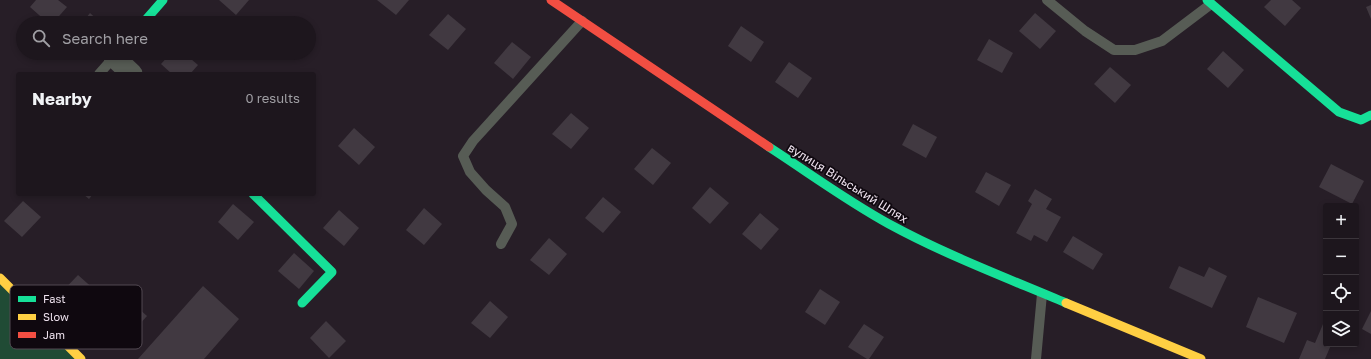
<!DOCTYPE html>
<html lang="en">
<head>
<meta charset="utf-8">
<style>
	:root { --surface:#1d161d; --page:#251f26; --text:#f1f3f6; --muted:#a09fa4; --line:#3b353b }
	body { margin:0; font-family:"Golos Text",sans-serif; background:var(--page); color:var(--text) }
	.controls { position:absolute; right:12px; bottom:12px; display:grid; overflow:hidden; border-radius:4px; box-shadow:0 2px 6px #0003 }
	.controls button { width:36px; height:36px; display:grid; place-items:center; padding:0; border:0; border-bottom:1px solid var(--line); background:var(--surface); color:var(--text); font:20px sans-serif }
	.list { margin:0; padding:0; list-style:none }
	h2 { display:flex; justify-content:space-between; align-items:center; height:52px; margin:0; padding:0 16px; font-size:17px }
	h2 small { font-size:13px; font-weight:400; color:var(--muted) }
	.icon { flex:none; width:22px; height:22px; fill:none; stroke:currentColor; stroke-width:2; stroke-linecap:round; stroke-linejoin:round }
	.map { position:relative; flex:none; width:1371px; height:359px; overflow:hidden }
	.search { position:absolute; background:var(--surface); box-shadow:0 2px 6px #0003; left:16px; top:16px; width:300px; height:44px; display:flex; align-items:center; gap:10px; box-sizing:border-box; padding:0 14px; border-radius:22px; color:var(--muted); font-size:15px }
	.panel { position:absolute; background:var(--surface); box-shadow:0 2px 6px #0003; left:16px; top:72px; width:300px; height:124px; border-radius:4px }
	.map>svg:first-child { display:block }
	.forest { fill:#204b35 }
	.building { fill:#413941 }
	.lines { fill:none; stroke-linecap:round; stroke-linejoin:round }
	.lane { stroke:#575c55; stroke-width:10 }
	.street { stroke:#575c55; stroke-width:21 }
	.fast { stroke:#16e098; stroke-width:9 }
	.slow { stroke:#ffcf43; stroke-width:9 }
	.jam { stroke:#f24e42; stroke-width:9 }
	.labels { text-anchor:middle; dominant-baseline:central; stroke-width:3.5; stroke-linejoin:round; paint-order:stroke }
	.street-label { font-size:12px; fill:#ede1ed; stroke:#0f080f }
	.key { fill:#0f080f; stroke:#524952; stroke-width:1 }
	.key-label { font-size:11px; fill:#ede1ed }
</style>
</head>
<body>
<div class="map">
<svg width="1371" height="359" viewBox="0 0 1371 359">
	<rect width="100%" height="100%" fill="#271e27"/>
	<path class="forest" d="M0 278 81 359H0Z"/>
	<g class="building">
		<path d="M36 0H58L67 7 53 23H48L30 7Z"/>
		<path d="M219 0H249L236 15Z"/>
		<path d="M377 0H409L396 15Z"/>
		<path d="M1271 0H1292L1301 8 1285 26 1264 7Z"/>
		<path d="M1371 5V19L1366 7Z"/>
		<path d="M90 13 101 23H82Z"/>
		<path d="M1035 13 1056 31 1040 49 1019 31Z"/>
		<path d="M448 14 466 29 448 50 429 35Z"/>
		<path d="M741 26 764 42 751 62 728 46Z"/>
		<path d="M989 39 1013 53 1002 73 977 60Z"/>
		<path d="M512 42 531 57 513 79 494 63Z"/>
		<path d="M1223 51 1244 70 1228 88 1207 69Z"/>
		<path d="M171 53H184L198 65 190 74H172L161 64Z"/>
		<path d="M789 62 812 78 798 98 775 82Z"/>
		<path d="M1110 67 1131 85 1115 103 1094 84Z"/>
		<path d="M571 113 589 128 571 149 552 134Z"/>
		<path d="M913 124 937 137 926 158 902 145Z"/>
		<path d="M354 128 375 147 359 165 338 146Z"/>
		<path d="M652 148 671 163 653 185 634 169Z"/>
		<path d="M1331 164 1364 181 1352 204 1319 187Z"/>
		<path d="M986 172 1011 185 999 206 975 192Z"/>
		<path d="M710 187 729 203 710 224 692 208Z"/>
		<path d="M1035 189 1052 199 1046 209 1061 217 1047 242 1034 235 1031 241 1016 233 1032 204 1028 201Z"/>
		<path d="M83 194H93L89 199Z"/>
		<path d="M603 197 621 212 603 233 585 218Z"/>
		<path d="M23 201 41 217 22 237 4 221Z"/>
		<path d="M233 204 254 222 238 240 218 222Z"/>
		<path d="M424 208 442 224 424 245 406 230Z"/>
		<path d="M339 210 359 228 344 246 323 228Z"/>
		<path d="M760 213 779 229 761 250 742 234Z"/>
		<path d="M1073 236 1103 254 1093 270 1063 252Z"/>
		<path d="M549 238 567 254 549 275 530 260Z"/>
		<path d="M294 253 314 271 299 289 278 271Z"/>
		<path d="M1179 266 1204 277 1209 267 1227 276 1212 308 1169 288Z"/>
		<path d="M78 275 96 291 77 311 59 295Z"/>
		<path d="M203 286 239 319 204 359H138Z"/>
		<path d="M820 289 840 302 825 325 805 312Z"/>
		<path d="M1258 297 1297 313 1284 343 1246 327Z"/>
		<path d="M129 300 147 316 128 337 110 321Z"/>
		<path d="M490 301 508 317 490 338 471 323Z"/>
		<path d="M1371 311V334L1362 329Z"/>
		<path d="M1326 317V344H1338L1336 347 1331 345 1325 359H1299L1307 340 1315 343Z"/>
		<path d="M326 321 346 341 329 358 310 338Z"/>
		<path d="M864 324 884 337 869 359H867L848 347Z"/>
	</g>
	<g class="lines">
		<g class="lane">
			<path d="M1047 0 1085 31 1114 50H1135L1162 41 1211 4"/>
			<path d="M99 74 114 57"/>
			<path d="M501 244 512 224 505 207 486 190 470 172 463 156 473 141 582 21"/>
			<path d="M1036 359 1042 294"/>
		</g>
		<path class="street" d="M118 53 114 57 132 74"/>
		<g class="fast">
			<path d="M1207 0 1339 112 1361 120 1371 115"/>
			<path d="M143 23 163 0"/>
			<path d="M769 147C809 173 847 201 889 224 946 255 1007 278 1066 303"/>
			<path d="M253 194 332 272 302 303"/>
		</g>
		<g class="slow">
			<path d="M0 278 81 359"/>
			<path d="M1066 303 1201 359"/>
		</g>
		<path class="jam" d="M551 0 769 147"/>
	</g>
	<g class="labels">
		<g class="street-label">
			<text transform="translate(848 183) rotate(32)">вулиця Вільський Шлях</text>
		</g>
	</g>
	<rect x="10" y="285" width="132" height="64" rx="6" class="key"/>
	<rect x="18" y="296" width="18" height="6" fill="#16e098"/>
	<rect x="18" y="314" width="18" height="6" fill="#ffcf43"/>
	<rect x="18" y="332" width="18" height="6" fill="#f24e42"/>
	<g class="key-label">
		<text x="43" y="303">Fast</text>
		<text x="43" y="321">Slow</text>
		<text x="43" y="339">Jam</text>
	</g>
</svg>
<div class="controls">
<button>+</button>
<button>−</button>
<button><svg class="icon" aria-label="locate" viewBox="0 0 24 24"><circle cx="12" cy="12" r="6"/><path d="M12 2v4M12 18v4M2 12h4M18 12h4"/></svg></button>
<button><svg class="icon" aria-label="layers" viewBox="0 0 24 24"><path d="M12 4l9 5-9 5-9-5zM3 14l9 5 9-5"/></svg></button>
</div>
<div class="search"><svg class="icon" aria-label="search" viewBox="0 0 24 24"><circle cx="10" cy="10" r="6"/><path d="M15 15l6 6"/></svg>Search here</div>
<section class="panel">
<h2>Nearby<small>0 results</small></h2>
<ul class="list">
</ul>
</section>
</div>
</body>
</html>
